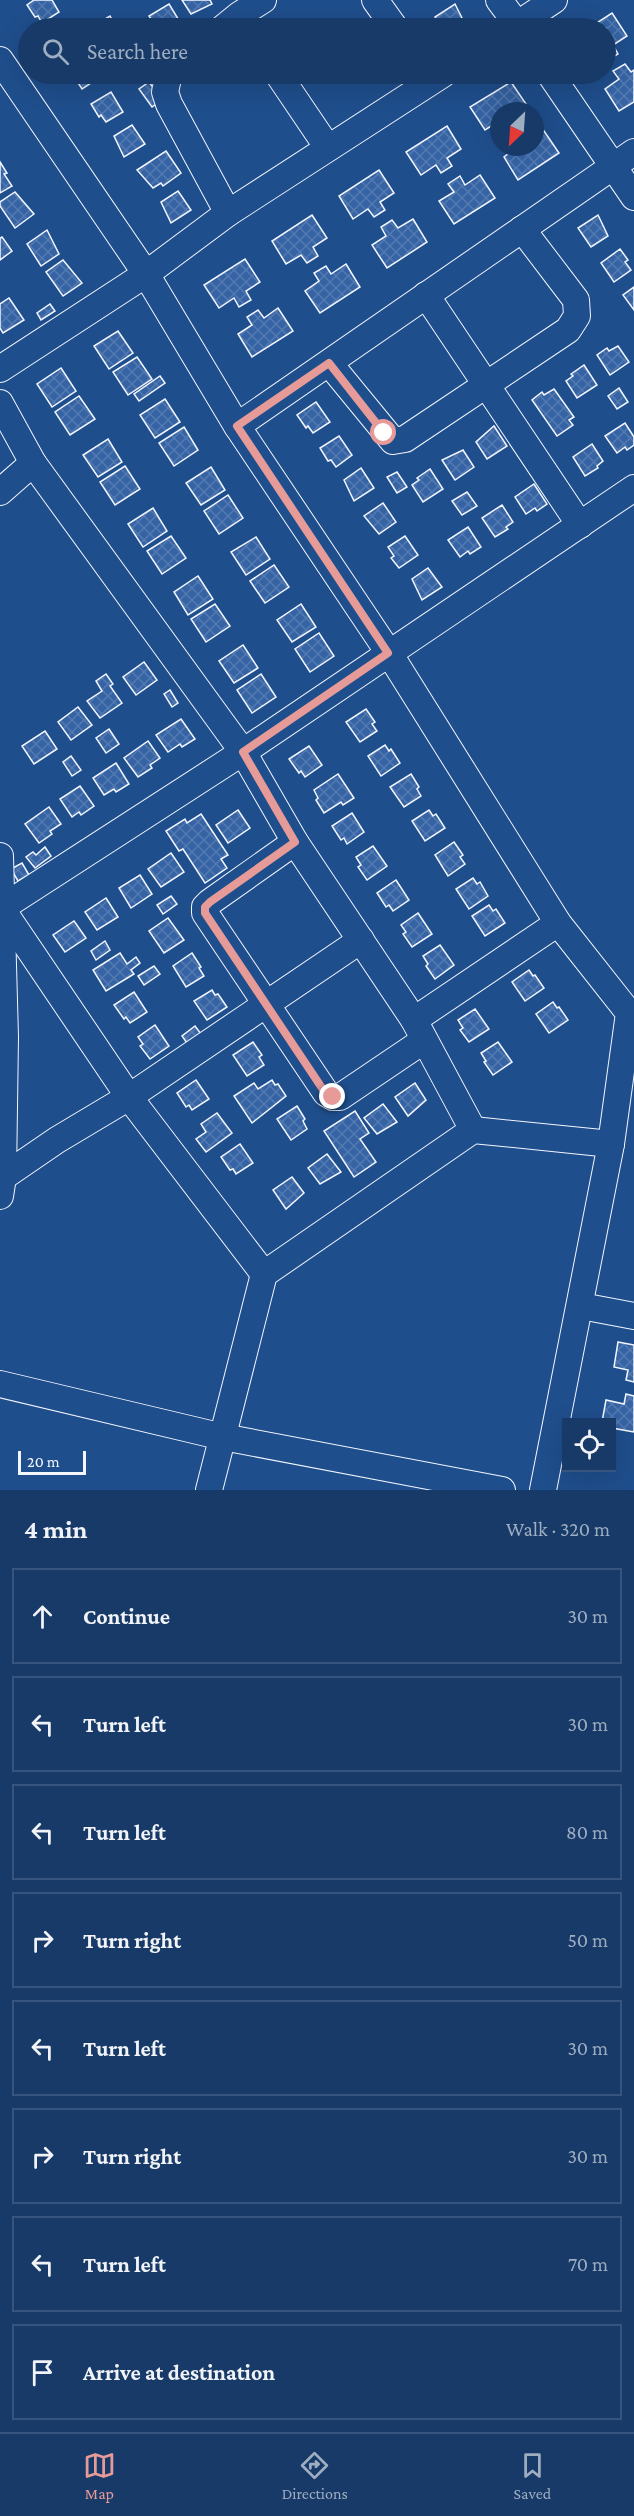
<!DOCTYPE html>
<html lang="en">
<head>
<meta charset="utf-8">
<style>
	:root { --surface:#173a69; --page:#20416f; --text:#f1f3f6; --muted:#9eadc0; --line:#36547d; --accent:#e69b98 }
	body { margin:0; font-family:"Crimson Pro",serif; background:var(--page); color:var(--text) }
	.controls { position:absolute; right:18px; bottom:18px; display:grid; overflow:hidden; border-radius:0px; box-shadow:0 6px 24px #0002 }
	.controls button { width:54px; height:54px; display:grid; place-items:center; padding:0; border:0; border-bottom:2px solid var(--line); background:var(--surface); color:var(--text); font:30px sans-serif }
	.compass { position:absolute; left:490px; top:102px; width:54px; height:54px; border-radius:50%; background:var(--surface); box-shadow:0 6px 24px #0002; rotate:205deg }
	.scale { position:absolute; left:18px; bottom:15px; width:68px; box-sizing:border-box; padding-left:6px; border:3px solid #f2f6ff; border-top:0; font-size:16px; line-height:21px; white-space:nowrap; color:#f2f6ff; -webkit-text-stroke:4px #1f4e8c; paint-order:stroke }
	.stop { position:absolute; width:18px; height:18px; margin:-14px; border:4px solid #e69b98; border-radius:50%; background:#fff }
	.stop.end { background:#e69b98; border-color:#fff; box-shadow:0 2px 6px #0008 }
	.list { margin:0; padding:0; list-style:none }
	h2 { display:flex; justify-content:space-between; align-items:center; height:78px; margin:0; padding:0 24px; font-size:26px }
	h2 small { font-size:20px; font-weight:400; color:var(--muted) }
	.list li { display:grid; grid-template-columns:39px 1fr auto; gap:18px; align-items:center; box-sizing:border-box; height:96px; margin:0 12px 12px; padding:0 12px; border:2px solid var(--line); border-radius:0px }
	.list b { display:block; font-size:22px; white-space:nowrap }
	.list em { font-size:20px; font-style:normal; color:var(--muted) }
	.icon { flex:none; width:33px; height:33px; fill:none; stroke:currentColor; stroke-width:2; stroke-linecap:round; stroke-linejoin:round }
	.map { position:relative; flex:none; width:634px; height:1490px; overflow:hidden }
	.search { position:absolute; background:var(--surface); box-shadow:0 6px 24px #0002; left:18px; right:18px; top:18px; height:66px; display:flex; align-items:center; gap:15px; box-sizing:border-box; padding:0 21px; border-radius:33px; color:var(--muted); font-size:22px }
	.sheet { height:942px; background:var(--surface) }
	nav { display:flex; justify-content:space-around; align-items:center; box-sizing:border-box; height:84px; border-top:2px solid var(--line); background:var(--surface); font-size:16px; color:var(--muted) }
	nav a { display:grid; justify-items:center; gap:3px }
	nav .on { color:var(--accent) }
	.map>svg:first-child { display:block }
	.building { fill:url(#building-cross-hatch); stroke:#f2f6ff; stroke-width:1.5 }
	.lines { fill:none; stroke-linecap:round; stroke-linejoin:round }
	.minor-casing { stroke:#f2f6ff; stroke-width:28 }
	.minor { stroke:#1f4e8c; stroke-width:26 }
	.route { stroke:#e69b98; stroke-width:8 }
</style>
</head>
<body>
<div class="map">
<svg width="634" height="1490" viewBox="0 0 634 1490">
	<defs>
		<pattern id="building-cross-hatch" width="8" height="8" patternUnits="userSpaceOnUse" patternTransform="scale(1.5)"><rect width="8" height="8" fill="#3563a3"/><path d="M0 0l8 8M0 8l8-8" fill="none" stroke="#537ab1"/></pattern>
	</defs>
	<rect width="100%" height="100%" fill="#1f4e8c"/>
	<g class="building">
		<path d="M34 0H52L59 12 42 23 38 16 35 17 27 5Z"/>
		<path d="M182 0H210L212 4 191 14Z"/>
		<path d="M169 4 180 22 173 26 174 28H157L149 16Z"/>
		<path d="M455 4 465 24 459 28H443L435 17Z"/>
		<path d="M612 13 627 36 613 45 618 54 606 61V28H589Z"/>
		<path d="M110 16 114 23 105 28 100 22Z"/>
		<path d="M625 64 631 72 634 70V102L619 111 605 89 619 79 613 71Z"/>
		<path d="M76 74H100L102 76 82 89 75 78 78 76Z"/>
		<path d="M149 82 162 100 152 107 139 89Z"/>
		<path d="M511 82 526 104 515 111H499V121L485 130 470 107Z"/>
		<path d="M111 92 123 112 106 122 101 115 99 117 91 104Z"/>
		<path d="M132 125 145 144 124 157 114 136Z"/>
		<path d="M447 126 461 149 447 158 452 166 441 173 436 165 421 175 406 152Z"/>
		<path d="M544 131 559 153 518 180 504 157 517 147H535V137Z"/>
		<path d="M166 151 181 173 163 186 161 183 153 188 137 170Z"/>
		<path d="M0 162 7 173 4 174 12 186 0 193Z"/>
		<path d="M379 170 394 193 380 202 385 210 374 217 368 209 353 219 339 196Z"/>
		<path d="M480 175 495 198 454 224 439 201 454 192 448 184 460 176 465 185Z"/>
		<path d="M178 191 191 210 171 223 161 202Z"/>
		<path d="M15 192 34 214 15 228 0 206V202Z"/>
		<path d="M312 215 327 238 313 247 318 256 307 263 301 255 286 264 272 241Z"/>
		<path d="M598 215 608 236 591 247 578 228Z"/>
		<path d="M413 219 427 242 387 268 372 245 386 236 381 227 392 220 398 228Z"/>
		<path d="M47 230 59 254 41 266 27 244Z"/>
		<path d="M2 237 12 251 0 260V238Z"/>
		<path d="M620 249 628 260 625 262 631 270 614 282 601 263Z"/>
		<path d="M245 259 260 282 246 291 251 300 239 307 234 298 219 308 204 285Z"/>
		<path d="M63 260 82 283 63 296 46 272Z"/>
		<path d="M346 264 360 287 320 313 305 291 319 281 314 273 326 266 331 274Z"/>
		<path d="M634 287V310L623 295Z"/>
		<path d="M9 298 24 320 3 333 0 328V304Z"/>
		<path d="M50 304 55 311 41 320 37 313Z"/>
		<path d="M278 308 293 331 252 357 238 334 252 325 247 317 258 310 264 318Z"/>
		<path d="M118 331 133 353 109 369 94 346Z"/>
		<path d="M618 346 629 362 610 375 597 355 607 348 609 351Z"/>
		<path d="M137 357 152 379 128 395 113 372Z"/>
		<path d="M584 365 597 385 577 398 566 381 573 376 571 374Z"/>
		<path d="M61 368 76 391 52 407 37 384Z"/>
		<path d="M160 376 165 383 139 401 134 394Z"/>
		<path d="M619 388 628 402 617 409 608 396Z"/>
		<path d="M554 389 574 417 569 420 573 425 557 436 532 400 542 392 544 395Z"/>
		<path d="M79 396 95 419 70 435 55 412Z"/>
		<path d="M165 399 180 422 155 438 140 415Z"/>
		<path d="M316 402 330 422 313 433 308 426 306 428 297 415Z"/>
		<path d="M625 423 634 437V445L627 450 625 447 617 453 605 436Z"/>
		<path d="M494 426 507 446 487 459 476 442Z"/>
		<path d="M184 427 198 450 174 466 159 443Z"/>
		<path d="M339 436 352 455 336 467 331 460 328 461 320 448Z"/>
		<path d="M108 439 122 462 98 477 83 455Z"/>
		<path d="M592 444 603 461 597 466 598 468 585 476 573 457Z"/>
		<path d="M463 450 474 467 455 480 442 460Z"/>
		<path d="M125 466 140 489 115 505 100 482Z"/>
		<path d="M211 467 225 490 201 505 186 483Z"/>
		<path d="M361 468 374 488 354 501 344 480Z"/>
		<path d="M430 469 443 489 423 502 412 485 419 480 417 478Z"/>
		<path d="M397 472 407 487 397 493 387 477Z"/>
		<path d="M534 484 547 504 537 511 535 508 526 514 515 497Z"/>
		<path d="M467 492 477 506 462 515 452 501Z"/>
		<path d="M228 495 243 518 219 534 204 511Z"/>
		<path d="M383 503 396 522 379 534 364 516Z"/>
		<path d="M502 505 513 522 506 527 508 529 495 537 482 518Z"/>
		<path d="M153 508 167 531 143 547 128 524Z"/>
		<path d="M468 527 481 547 470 554 468 551 460 557 448 540Z"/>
		<path d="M171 536 186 558 162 574 147 551Z"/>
		<path d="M405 536 418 555 399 568 391 558 394 556 388 547Z"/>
		<path d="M256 537 270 559 246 575 231 552Z"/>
		<path d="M274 565 289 587 265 603 250 581Z"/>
		<path d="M428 568 442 587 422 600 412 579Z"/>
		<path d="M198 576 213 599 188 615 174 592Z"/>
		<path d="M215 604 230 626 206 642 191 619Z"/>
		<path d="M301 604 316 627 292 642 277 620Z"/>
		<path d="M319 633 334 656 310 672 295 649Z"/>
		<path d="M243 645 258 668 234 683 219 661Z"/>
		<path d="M144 662 157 680 136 695 123 677Z"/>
		<path d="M106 674 113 684 110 686 122 703 100 718 87 701 102 691 96 681Z"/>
		<path d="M261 674 276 697 252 713 237 690Z"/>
		<path d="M170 690 178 703 172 707 164 694Z"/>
		<path d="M78 707 92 725 71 740 58 722Z"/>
		<path d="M366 709 375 722 372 724 377 731 360 742 346 722Z"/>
		<path d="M181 719 195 739 182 747 180 744 168 752 156 735Z"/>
		<path d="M109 729 119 744 106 753 96 738Z"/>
		<path d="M45 731 57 749 34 764 22 746Z"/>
		<path d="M148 741 160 758 150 765 152 768 138 777 124 758Z"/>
		<path d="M385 745 389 751 391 749 400 763 381 776 368 756Z"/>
		<path d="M309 746 322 765 305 777 301 771 299 773 289 759Z"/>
		<path d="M71 756 81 770 72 776 63 762Z"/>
		<path d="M116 763 129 784 116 792 114 789 104 795 93 778Z"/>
		<path d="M338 774 354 798 343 805 341 802 324 813 316 800 318 798 314 790Z"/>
		<path d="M411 774 419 787 417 789 421 796 404 807 390 787Z"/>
		<path d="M80 786 94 806 81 815 79 812 72 817 60 799Z"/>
		<path d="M49 807 61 824 50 831 52 834 39 843 25 824Z"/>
		<path d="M238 810 250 828 228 843 216 825Z"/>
		<path d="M429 810 433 816 436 814 445 828 425 841 412 821Z"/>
		<path d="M352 813 364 832 347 844 344 838 341 840 332 826Z"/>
		<path d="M201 814 228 855 221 859 227 868 205 883 183 849 179 851 166 831 185 819 187 823Z"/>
		<path d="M454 842 463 855 460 857 465 864 448 876 435 855Z"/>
		<path d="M373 846 387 866 367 880 358 867 361 865 356 857Z"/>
		<path d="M45 847 51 856 35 868 26 857 33 852 36 855Z"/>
		<path d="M171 853 184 872 161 887 148 869Z"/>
		<path d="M22 863 29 875 18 881 11 869Z"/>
		<path d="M140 875 152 894 131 908 119 888Z"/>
		<path d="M473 878 477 884 480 882 488 896 469 909 456 889Z"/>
		<path d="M396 880 409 900 393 911 389 905 386 907 377 893Z"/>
		<path d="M171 896 177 904 163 914 157 905Z"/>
		<path d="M106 898 118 917 97 930 85 912Z"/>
		<path d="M489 905 493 911 496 909 505 923 485 936 472 916Z"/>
		<path d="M418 913 432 934 412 947 403 934 406 932 401 925Z"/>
		<path d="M168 918 184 940 164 953 149 931Z"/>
		<path d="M74 921 86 938 65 952 53 935Z"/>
		<path d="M105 941 110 950 96 960 91 951Z"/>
		<path d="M440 945 454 965 435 979 426 966 428 964 423 956Z"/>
		<path d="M120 953 127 964 136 957 140 963 131 970 134 974 106 991 93 970Z"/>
		<path d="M192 953 201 967 199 968 204 976 186 987 173 966Z"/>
		<path d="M154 966 160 974 144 985 138 976Z"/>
		<path d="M529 970 533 976 535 975 544 988 525 1001 512 982Z"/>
		<path d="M212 990 215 995 218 994 227 1007 207 1020 194 1001Z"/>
		<path d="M134 992 147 1012 130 1023 126 1017 124 1019 114 1005Z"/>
		<path d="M553 1002 557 1008 559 1007 568 1020 549 1033 536 1014Z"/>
		<path d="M475 1009 489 1029 469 1042 460 1030 463 1028 458 1020Z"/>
		<path d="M155 1025 169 1046 150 1059 140 1046 143 1044 138 1037Z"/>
		<path d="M195 1026 201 1034 187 1043 182 1036Z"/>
		<path d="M253 1042 262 1055 259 1057 264 1065 247 1076 233 1055Z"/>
		<path d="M498 1042 512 1062 493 1075 484 1062 486 1061 481 1053Z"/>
		<path d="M196 1080 209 1099 192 1110 189 1105 186 1107 177 1093Z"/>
		<path d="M272 1080 275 1085 278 1084 286 1096 252 1123 234 1096 254 1083 258 1089Z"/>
		<path d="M415 1083 426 1100 408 1116 395 1097Z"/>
		<path d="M383 1104 397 1122 377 1134 364 1118Z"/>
		<path d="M297 1106 305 1119 303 1121 307 1129 291 1140 277 1119Z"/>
		<path d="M355 1111 369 1133 360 1139 376 1162 354 1177 324 1131Z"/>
		<path d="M217 1113 232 1133 206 1152 196 1139 206 1132 201 1124Z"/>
		<path d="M240 1144 253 1163 236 1174 233 1169 230 1170 221 1157Z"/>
		<path d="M327 1154 341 1172 320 1184 308 1168Z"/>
		<path d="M292 1177 304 1193 286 1209 273 1190Z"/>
		<path d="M618 1342 634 1345V1382L626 1380 628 1370 614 1367Z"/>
		<path d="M626 1394 634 1396V1432L612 1428V1422H602L606 1400 624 1404Z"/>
	</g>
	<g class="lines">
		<defs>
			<g id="minor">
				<path d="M375 0 395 28"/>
				<path d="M499 0 520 28"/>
				<path d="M223 28 239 15 263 0"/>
				<path d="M512 28 554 0"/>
				<path d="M0 60 146 274 237 426 389 653 558 923 629 1013 611 1144 543 1490"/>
				<path d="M169 74 165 92 169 104 228 213"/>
				<path d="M278 74 328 148"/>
				<path d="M550 74 634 197"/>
				<path d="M426 295 580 525"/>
				<path d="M329 363 393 441 405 439 568 330 577 316 576 300 522 229"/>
				<path d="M0 369 146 274 228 213 443 74"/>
				<path d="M0 403 33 463 243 752 295 842 414 1020 473 1130"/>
				<path d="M237 426 634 152"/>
				<path d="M0 492 33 463"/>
				<path d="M295 842 210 902 205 907V913L326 1093 333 1097H340L423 1041"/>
				<path d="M0 856 5 1037 3 1177 0 1196"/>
				<path d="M0 909 243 752 634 488"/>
				<path d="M2 909 129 1097 264 1274"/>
				<path d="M414 1020 558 923"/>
				<path d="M3 1177 57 1140 129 1097 361 940"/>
				<path d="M581 1306 634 1316"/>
				<path d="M0 1384 223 1437 502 1490"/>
				<path d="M209 1490 264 1274 473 1130 611 1144"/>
			</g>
		</defs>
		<use href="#minor" class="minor-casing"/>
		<use href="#minor" class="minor"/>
	</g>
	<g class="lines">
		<path class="route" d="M333 1097 326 1094 205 913V907L210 902 295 842 243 752 388 653 237 426 329 363 384 433"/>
	</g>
</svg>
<div class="controls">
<button><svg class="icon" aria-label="locate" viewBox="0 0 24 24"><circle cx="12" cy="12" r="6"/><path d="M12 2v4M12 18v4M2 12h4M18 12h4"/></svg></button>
</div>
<svg class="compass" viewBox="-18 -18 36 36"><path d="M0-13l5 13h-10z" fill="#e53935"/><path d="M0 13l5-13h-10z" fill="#9eadc0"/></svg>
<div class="scale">20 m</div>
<div class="stop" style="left:384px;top:433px"></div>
<div class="stop end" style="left:333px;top:1097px"></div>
<div class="search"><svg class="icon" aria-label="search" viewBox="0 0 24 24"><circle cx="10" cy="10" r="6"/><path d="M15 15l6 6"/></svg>Search here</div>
</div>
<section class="sheet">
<h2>4 min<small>Walk · 320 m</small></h2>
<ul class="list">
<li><svg class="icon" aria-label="ahead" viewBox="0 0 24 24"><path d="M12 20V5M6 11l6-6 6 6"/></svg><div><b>Continue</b></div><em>30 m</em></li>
<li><svg class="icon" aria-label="left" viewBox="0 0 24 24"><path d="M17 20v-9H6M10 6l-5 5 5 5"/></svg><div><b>Turn left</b></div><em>30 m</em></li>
<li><svg class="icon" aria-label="left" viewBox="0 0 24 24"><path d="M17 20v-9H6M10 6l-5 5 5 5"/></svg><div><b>Turn left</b></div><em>80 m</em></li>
<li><svg class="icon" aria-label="right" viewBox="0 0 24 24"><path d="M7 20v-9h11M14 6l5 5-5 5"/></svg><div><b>Turn right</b></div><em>50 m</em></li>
<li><svg class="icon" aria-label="left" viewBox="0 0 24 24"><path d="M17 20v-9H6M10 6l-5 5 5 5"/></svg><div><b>Turn left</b></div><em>30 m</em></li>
<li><svg class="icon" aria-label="right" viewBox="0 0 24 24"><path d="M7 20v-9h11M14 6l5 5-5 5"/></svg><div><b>Turn right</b></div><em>30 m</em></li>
<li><svg class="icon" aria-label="left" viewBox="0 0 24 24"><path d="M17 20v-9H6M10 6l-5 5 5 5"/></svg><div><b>Turn left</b></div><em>70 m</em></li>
<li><svg class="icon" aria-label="arrive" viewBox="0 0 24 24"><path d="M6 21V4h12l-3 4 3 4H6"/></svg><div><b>Arrive at destination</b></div></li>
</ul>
</section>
<nav>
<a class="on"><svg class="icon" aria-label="map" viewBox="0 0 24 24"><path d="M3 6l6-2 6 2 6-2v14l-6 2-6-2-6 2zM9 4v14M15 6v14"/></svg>Map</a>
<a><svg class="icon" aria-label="directions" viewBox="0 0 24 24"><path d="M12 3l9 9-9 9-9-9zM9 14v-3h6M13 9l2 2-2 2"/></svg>Directions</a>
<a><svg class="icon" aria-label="saved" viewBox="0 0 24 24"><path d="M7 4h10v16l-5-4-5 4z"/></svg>Saved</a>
</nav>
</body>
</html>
